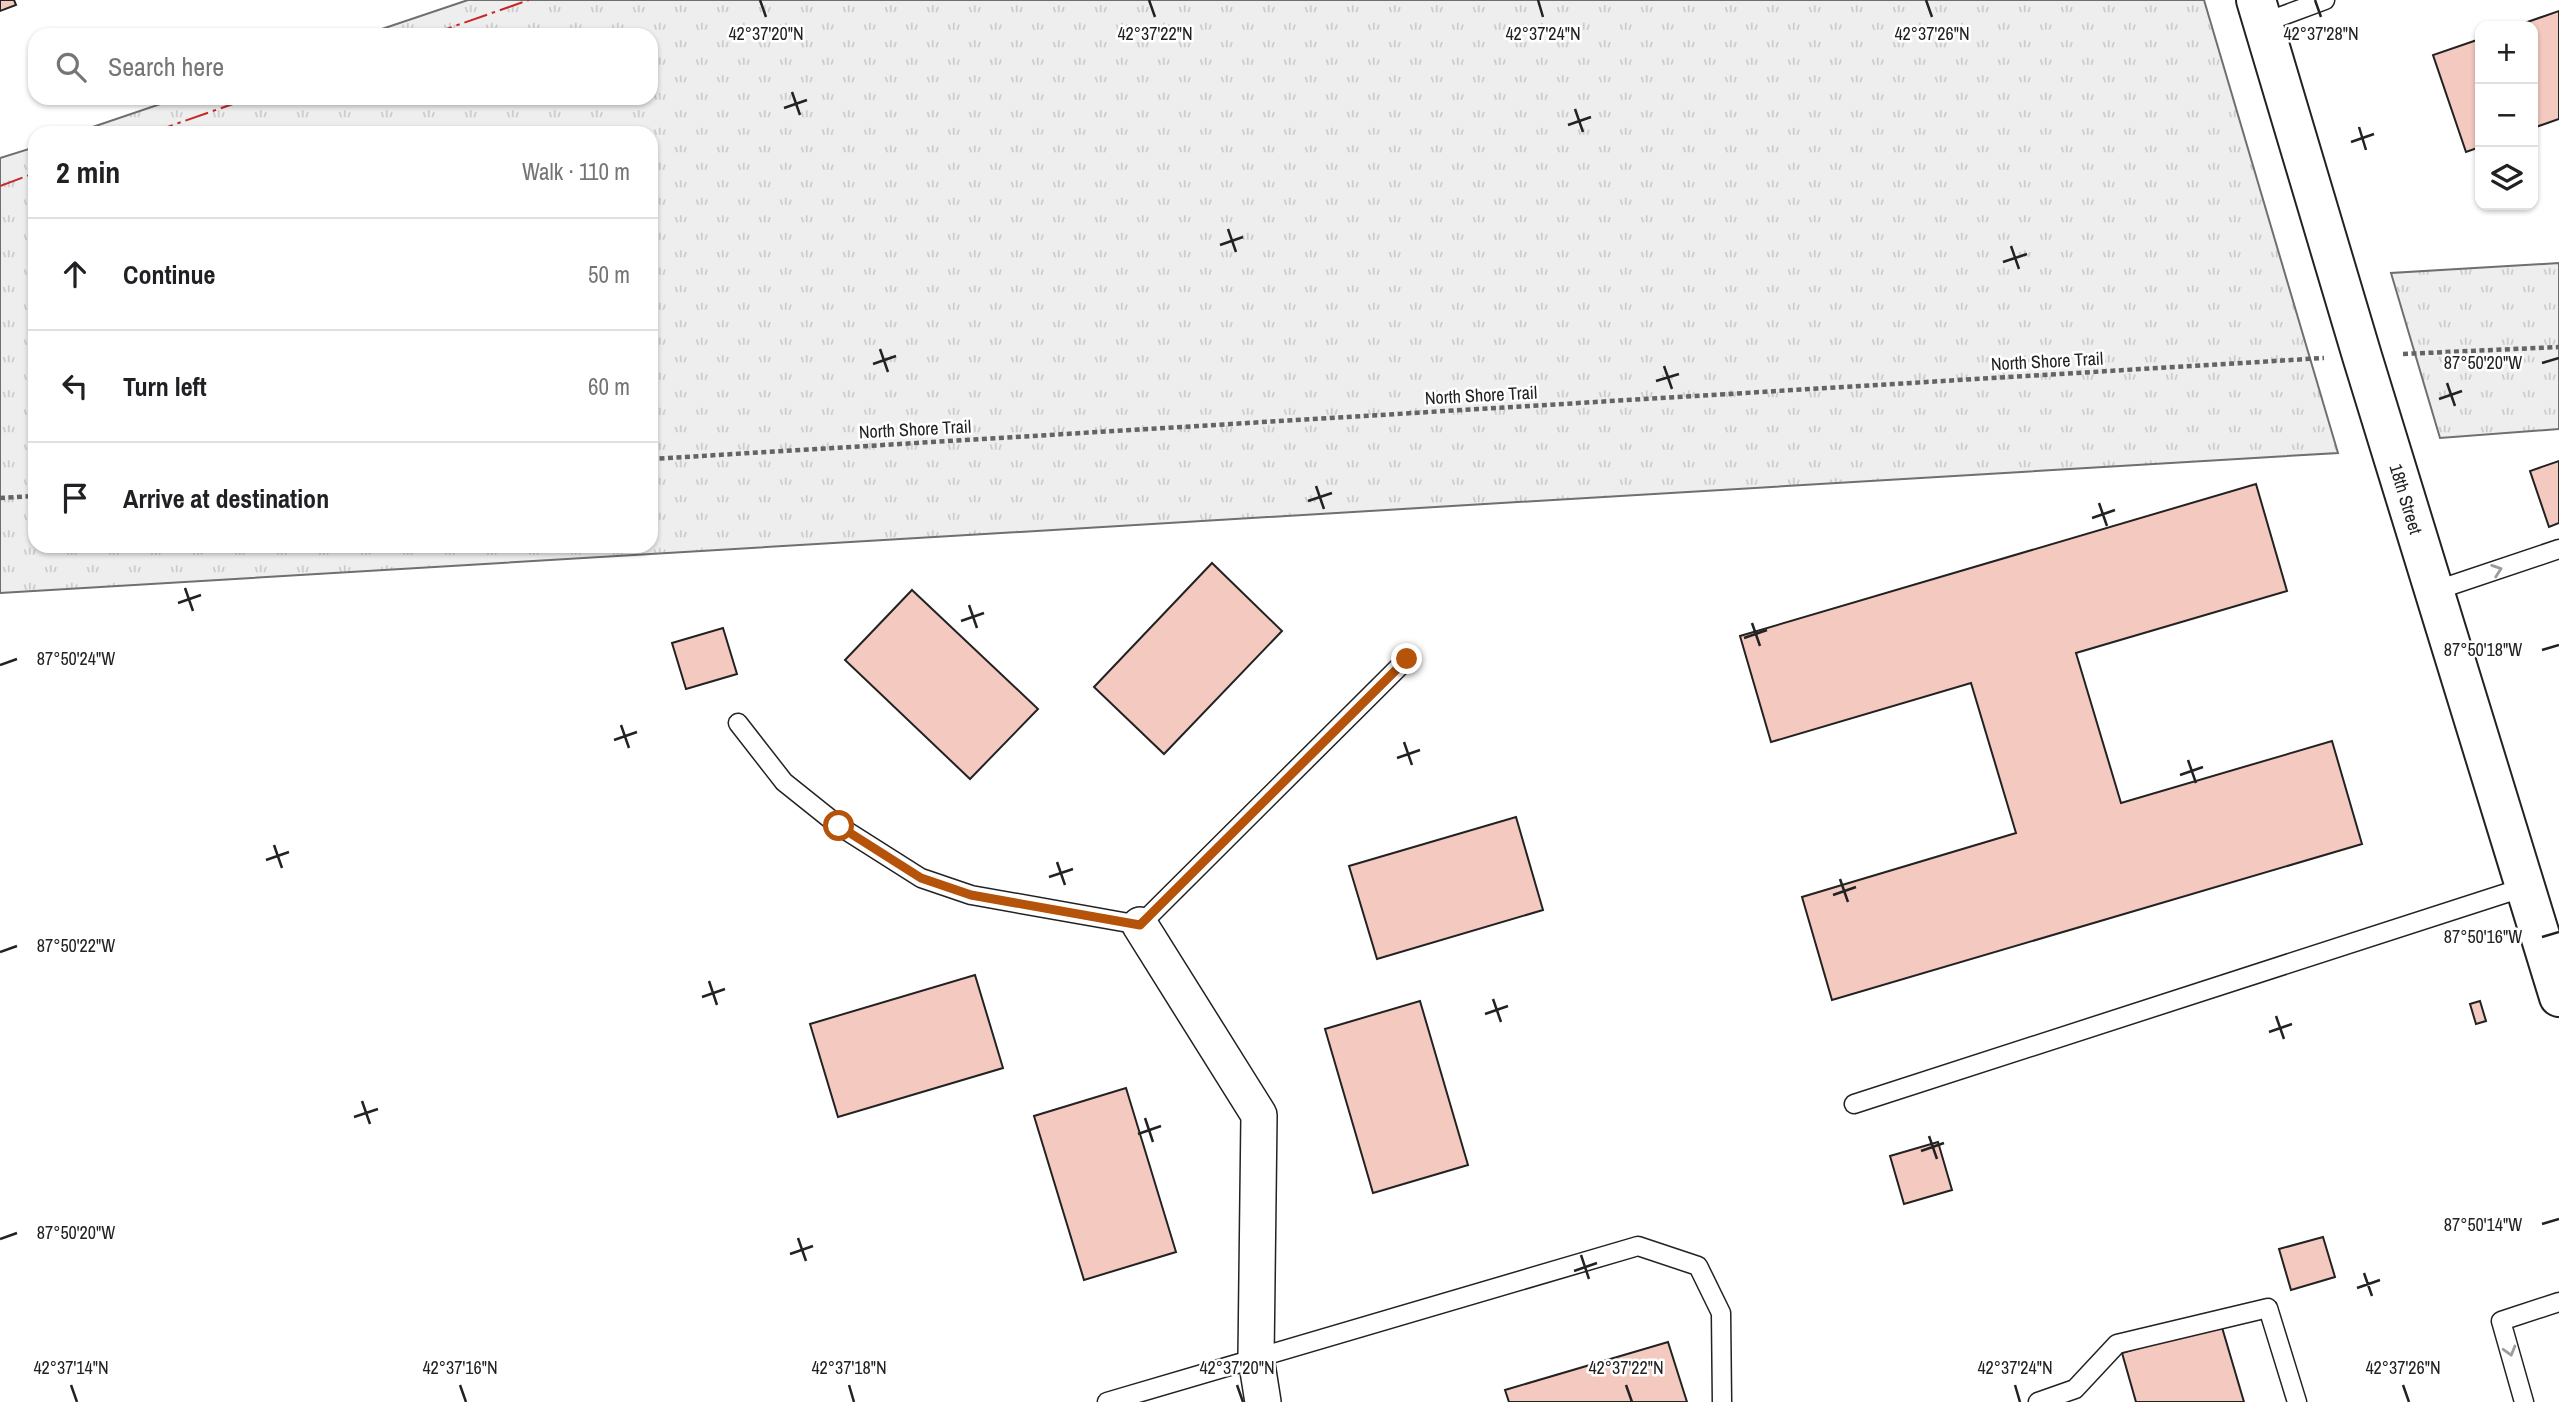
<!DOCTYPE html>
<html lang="en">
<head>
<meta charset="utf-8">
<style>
	:root { --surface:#fff; --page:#f2f2f2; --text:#202124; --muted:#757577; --line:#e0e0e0 }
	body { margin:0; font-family:"Archivo Narrow",sans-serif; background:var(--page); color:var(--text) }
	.controls { position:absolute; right:21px; top:21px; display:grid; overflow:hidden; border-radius:14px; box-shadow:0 2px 5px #0004 }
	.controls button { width:63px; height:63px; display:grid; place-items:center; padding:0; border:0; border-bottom:2px solid var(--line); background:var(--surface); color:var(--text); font:35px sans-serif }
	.stop { position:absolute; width:21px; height:21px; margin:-16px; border:5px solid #b45309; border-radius:50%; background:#fff }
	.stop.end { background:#b45309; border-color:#fff; box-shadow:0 2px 7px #0008 }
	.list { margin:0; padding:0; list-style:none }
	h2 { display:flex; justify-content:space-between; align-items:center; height:91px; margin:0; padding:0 28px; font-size:30px }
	h2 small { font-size:23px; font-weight:400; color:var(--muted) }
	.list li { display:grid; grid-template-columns:46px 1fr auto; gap:21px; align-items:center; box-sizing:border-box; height:112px; padding:0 28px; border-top:2px solid var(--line) }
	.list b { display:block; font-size:26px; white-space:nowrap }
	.list em { font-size:23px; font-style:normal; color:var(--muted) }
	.icon { flex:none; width:38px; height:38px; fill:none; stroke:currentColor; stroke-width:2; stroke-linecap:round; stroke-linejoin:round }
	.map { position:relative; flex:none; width:2559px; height:1402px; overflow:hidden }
	.search { position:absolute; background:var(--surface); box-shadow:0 2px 5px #0004; left:28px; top:28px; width:630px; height:77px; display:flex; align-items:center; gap:18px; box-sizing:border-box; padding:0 24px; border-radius:21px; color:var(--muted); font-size:26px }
	.panel { position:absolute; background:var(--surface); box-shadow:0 2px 5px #0004; left:28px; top:126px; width:630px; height:427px; border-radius:21px }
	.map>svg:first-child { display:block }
	.park { fill:url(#park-tufts); stroke:#6f6f6f; stroke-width:2 }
	.building { fill:#f3c9c0; stroke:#222; stroke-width:2 }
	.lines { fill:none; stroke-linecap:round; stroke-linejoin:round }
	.service-casing { stroke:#222; stroke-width:21 }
	.minor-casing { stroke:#222; stroke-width:38 }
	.tertiary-casing { stroke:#222; stroke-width:42 }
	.path { stroke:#646464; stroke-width:4.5; stroke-dasharray:5 3.5; stroke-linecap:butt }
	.service { stroke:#fff; stroke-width:18 }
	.minor { stroke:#fff; stroke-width:35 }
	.tertiary { stroke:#fff; stroke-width:38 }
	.power { stroke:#c62828; stroke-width:2; stroke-dasharray:24 5 3.5 5; stroke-linecap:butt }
	.oneway { stroke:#9c9c9c }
	.route { stroke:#b45309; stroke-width:9 }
	.ticks { fill:none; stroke:#222; stroke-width:2.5 }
	.labels { text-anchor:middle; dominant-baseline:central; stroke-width:5; stroke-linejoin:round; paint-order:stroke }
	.street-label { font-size:18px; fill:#222; stroke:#fff }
	.ticks-label { font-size:18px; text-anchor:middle; fill:#222; stroke:#fff; stroke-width:5; stroke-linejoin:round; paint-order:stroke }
</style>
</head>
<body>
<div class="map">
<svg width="2559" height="1402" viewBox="0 0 2559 1402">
	<defs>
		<pattern id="park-tufts" width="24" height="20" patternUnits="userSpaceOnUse" patternTransform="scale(1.75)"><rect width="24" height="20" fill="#eee"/><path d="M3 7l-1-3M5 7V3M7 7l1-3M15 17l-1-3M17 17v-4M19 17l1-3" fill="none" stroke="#ccc"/></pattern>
	</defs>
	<rect width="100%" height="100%" fill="#fff"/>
	<g class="park">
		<path d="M468 0H2204L2338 453 0 593V158L35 147V546H651V133H75L178 98H651V35H364Z"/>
		<path d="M2559 263V429L2440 438 2391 273Z"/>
	</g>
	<g class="building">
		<path d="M0 0H14L16 5 0 11Z"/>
		<path d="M2559 11V119L2533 128V26H2516Z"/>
		<path d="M2480 39V147L2466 152 2433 55Z"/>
		<path d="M2559 461V523L2549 527 2530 471Z"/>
		<path d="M2256 484 2287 591 2076 653 2121 803 2332 741 2362 844 1832 1000 1802 897 2016 833 1971 683 1771 742 1740 636Z"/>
		<path d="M1212 563 1282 631 1164 754 1094 687Z"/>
		<path d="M912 590 1038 709 970 779 845 660Z"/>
		<path d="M723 628 737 674 686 689 672 643Z"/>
		<path d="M1516 817 1543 910 1377 959 1349 866Z"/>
		<path d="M975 975 1003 1068 838 1117 810 1024Z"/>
		<path d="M1420 1001 1468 1165 1373 1193 1325 1029Z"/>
		<path d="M2480 1001 2486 1021 2476 1024 2470 1004Z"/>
		<path d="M1126 1088 1176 1252 1084 1280 1034 1116Z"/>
		<path d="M1938 1142 1952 1190 1904 1204 1890 1156Z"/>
		<path d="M2323 1237 2335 1277 2291 1290 2279 1249Z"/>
		<path d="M2221 1324 2244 1402H2136L2122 1353Z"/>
		<path d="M1668 1342 1687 1402H1509L1505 1390Z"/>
	</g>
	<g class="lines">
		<defs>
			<g id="service">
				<path d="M2263 23 2325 0"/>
				<path d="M2434 591 2559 549"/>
				<path d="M738 723 784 782 839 826 921 878 971 895 1140 925 1407 659"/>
				<path d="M1854 1104 2525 887"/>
				<path d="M1107 1402 1638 1246 1698 1266 1721 1313 1722 1402"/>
				<path d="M2038 1402 2075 1389 2117 1344 2268 1308 2297 1402"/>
				<path d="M2524 1402 2501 1321 2559 1302"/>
			</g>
			<path id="minor" d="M1140 925 1259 1115 1256 1358 1263 1402"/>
			<path id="tertiary" d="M2256 0 2362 356 2559 997"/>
		</defs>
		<use href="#service" class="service-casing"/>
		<use href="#minor" class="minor-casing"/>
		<use href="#tertiary" class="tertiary-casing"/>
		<g class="path">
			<path d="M2403 354 2559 347"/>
			<path d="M651 459 2324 358"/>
			<path d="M0 498 35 496"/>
		</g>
		<use href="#service" class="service"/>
		<use href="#minor" class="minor"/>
		<use href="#tertiary" class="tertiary"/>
		<g class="power">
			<path d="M429 35 529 0"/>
			<path d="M150 133 250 98"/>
			<path d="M0 186 35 173"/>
		</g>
	</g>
	<defs><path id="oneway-chevron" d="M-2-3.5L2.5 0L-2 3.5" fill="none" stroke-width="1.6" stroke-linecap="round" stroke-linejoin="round" transform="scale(1.75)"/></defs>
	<g class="oneway">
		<use href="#oneway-chevron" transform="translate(2497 570) rotate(-19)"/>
		<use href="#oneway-chevron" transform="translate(2510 1351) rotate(74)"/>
	</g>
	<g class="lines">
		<path class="route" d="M839 826 921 878 971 895 1140 925 1407 659"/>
	</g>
	<path class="ticks" d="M760 0 766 17M1149 0 1155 17M1538 0 1543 17M1926 0 1932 17M2315 0 2321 17M792 92 800 115M784 108 807 100M1575 109 1583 132M1568 125 1591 117M2359 127 2366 150M2351 142 2374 134M1228 229 1236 252M1220 245 1243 237M2011 246 2019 269M2003 262 2027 254M880 349 888 372M2542 363 2559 358M873 364 896 356M1664 366 1672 389M1656 381 1679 374M2447 383 2455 406M2439 399 2462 391M1316 486 1324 509M1308 501 1332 493M2099 503 2107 526M2092 518 2115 510M185 588 193 611M178 603 201 595M969 605 977 628M961 621 984 613M1752 623 1760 646M1744 638 1767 630M2542 650 2559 645M0 665 17 659M621 725 629 748M614 740 637 732M1404 742 1412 765M1397 758 1420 750M2188 760 2196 783M2180 775 2203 767M274 845 282 868M266 860 289 852M1057 862 1065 885M1049 877 1073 869M1840 879 1848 902M1833 895 1856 887M2542 937 2559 932M0 952 17 946M709 981 717 1005M702 997 725 989M1493 999 1501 1022M1485 1014 1508 1006M2276 1016 2284 1039M2269 1032 2292 1024M362 1101 370 1124M354 1117 378 1109M1145 1118 1153 1142M1138 1134 1161 1126M1929 1136 1937 1159M1921 1151 1944 1143M2542 1224 2559 1219M798 1238 806 1261M0 1239 17 1233M790 1254 813 1246M1581 1255 1589 1279M1574 1271 1597 1263M2364 1273 2372 1296M2357 1288 2380 1280M71 1385 77 1402M460 1385 466 1402M849 1385 854 1402M1237 1385 1243 1402M1626 1385 1632 1402M2015 1385 2020 1402M2403 1385 2409 1402"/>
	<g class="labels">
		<g class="street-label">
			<text transform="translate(2047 361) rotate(-3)">North Shore Trail</text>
			<text transform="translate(1481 395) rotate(-3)">North Shore Trail</text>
			<text transform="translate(915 429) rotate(-3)">North Shore Trail</text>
			<text transform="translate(2406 499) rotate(73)">18th Street</text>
		</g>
	</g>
	<g class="ticks-label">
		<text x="766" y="40">42°37'20"N</text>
		<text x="1155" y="40">42°37'22"N</text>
		<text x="1543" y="40">42°37'24"N</text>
		<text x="1932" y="40">42°37'26"N</text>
		<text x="2321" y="40">42°37'28"N</text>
		<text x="2483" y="369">87°50'20"W</text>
		<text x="2483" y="656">87°50'18"W</text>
		<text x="76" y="665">87°50'24"W</text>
		<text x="2483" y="943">87°50'16"W</text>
		<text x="76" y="952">87°50'22"W</text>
		<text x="2483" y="1231">87°50'14"W</text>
		<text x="76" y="1239">87°50'20"W</text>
		<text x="71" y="1374">42°37'14"N</text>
		<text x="460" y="1374">42°37'16"N</text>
		<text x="849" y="1374">42°37'18"N</text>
		<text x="1237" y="1374">42°37'20"N</text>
		<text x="1626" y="1374">42°37'22"N</text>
		<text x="2015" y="1374">42°37'24"N</text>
		<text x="2403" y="1374">42°37'26"N</text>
	</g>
</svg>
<div class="controls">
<button>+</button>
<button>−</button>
<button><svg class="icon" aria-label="layers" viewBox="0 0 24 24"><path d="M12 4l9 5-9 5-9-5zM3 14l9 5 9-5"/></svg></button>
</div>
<div class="stop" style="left:839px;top:826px"></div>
<div class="stop end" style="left:1407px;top:659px"></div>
<div class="search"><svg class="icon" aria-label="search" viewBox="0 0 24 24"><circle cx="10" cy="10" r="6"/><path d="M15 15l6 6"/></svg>Search here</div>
<section class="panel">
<h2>2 min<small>Walk · 110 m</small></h2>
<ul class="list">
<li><svg class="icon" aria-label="ahead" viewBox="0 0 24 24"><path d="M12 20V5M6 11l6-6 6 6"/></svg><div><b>Continue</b></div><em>50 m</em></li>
<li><svg class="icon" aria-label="left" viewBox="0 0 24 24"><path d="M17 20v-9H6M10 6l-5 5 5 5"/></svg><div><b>Turn left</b></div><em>60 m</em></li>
<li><svg class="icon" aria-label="arrive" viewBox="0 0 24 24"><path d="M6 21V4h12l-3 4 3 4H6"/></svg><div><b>Arrive at destination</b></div></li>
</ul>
</section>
</div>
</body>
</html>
